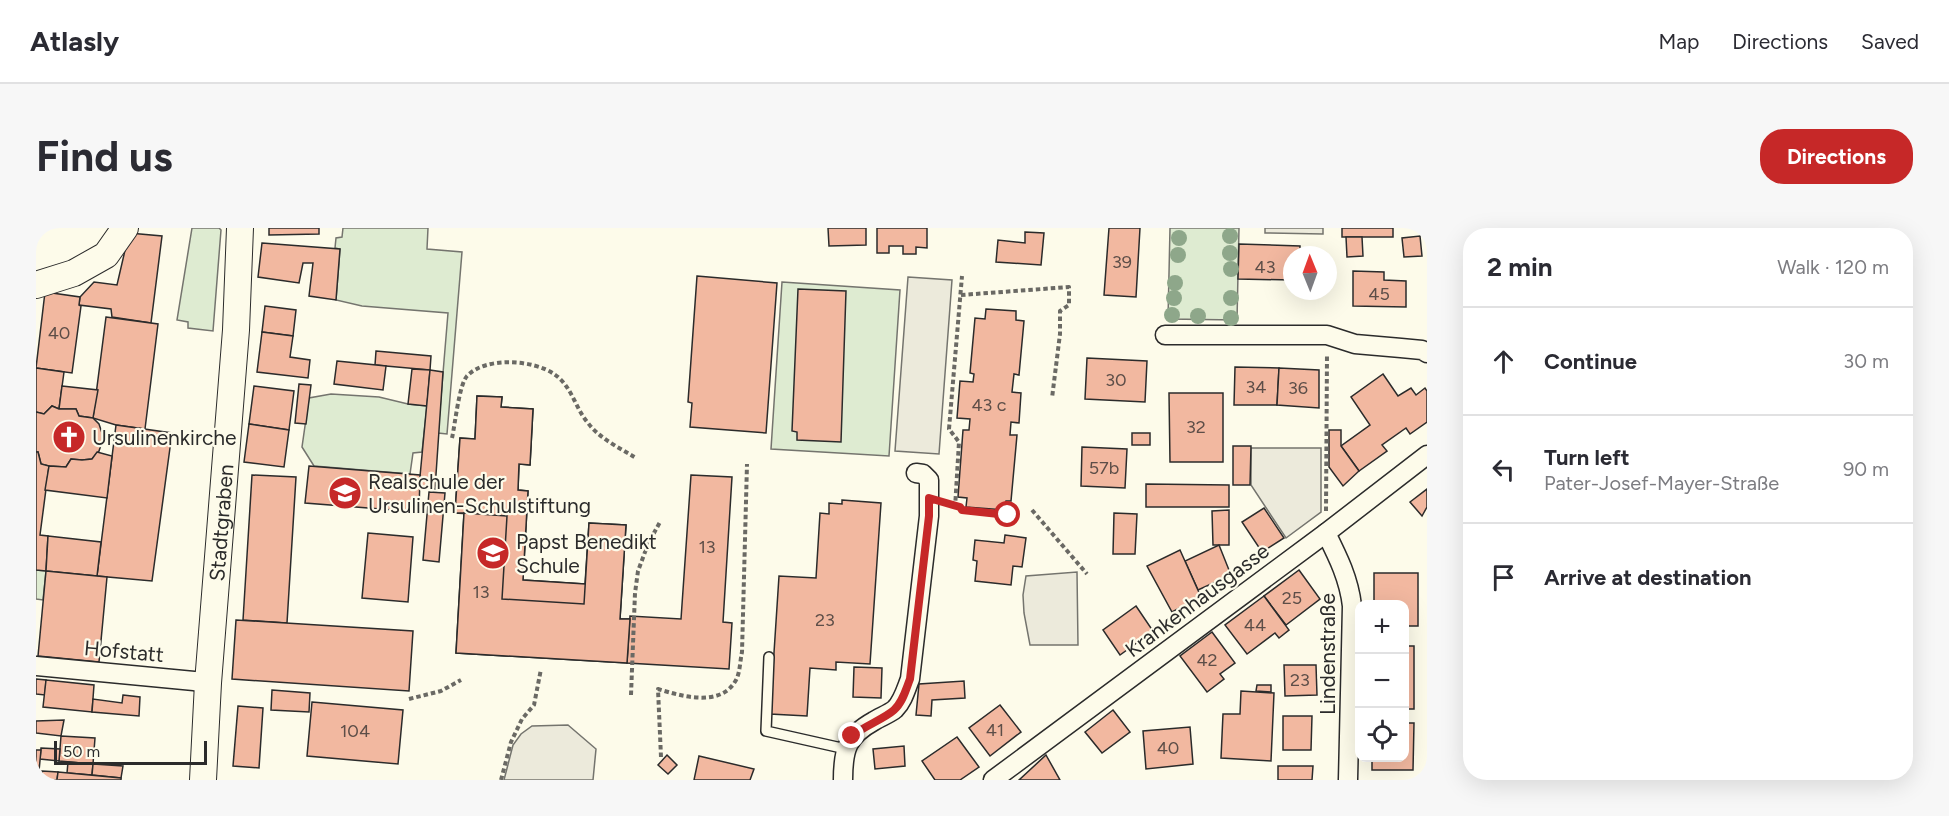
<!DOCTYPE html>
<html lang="en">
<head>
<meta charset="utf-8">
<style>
	:root { --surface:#fff; --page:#f7f7f7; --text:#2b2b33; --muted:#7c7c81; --line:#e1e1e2; --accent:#c62828 }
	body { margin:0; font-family:Figtree,sans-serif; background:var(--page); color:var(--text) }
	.controls { position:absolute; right:18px; bottom:18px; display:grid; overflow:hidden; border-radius:12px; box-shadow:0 6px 24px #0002 }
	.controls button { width:54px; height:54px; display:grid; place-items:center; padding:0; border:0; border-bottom:2px solid var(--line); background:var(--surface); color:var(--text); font:30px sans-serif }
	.compass { position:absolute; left:1247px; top:18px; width:54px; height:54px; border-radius:50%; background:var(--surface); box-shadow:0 6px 24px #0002; rotate:359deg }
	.scale { position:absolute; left:18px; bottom:15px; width:153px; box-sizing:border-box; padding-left:6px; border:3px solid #2b2b2b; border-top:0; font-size:16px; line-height:21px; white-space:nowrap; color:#2b2b2b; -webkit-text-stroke:4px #fdfbea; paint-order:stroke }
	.stop { position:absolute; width:18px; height:18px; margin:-14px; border:4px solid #c62828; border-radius:50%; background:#fff }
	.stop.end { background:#c62828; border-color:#fff; box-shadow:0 2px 6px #0008 }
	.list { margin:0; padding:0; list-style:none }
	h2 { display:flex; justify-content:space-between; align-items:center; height:78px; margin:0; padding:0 24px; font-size:26px }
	h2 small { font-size:20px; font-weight:400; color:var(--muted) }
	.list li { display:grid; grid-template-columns:39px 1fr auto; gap:18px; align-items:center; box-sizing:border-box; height:108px; padding:0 24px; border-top:2px solid var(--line) }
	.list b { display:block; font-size:22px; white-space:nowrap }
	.list p { margin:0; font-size:20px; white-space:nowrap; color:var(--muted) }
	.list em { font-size:20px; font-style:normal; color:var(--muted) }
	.icon { flex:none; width:33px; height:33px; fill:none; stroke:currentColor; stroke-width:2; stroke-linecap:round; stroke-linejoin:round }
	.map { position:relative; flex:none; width:1391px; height:552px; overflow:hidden; border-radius:24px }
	header { display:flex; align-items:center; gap:36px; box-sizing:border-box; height:84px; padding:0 30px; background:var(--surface); border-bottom:2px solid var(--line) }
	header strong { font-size:28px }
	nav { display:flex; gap:33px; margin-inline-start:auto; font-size:21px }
	.intro { display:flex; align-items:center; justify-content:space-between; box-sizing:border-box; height:144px; padding:0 36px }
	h1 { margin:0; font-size:42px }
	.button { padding:15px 27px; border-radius:24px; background:var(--accent); color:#fff; font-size:21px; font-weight:700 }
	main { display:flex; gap:36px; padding:0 36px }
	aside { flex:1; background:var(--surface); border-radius:24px; box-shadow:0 6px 24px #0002 }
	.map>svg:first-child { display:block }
	.green { fill:#deebd1; stroke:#74746e; stroke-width:1.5 }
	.parking { fill:#eceadb; stroke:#74746e; stroke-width:1.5 }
	.building { fill:#f2b8a0; stroke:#2b2b2b; stroke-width:1.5 }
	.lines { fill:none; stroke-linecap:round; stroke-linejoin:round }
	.lane-casing { stroke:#2b2b2b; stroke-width:12 }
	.street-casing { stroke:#2b2b2b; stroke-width:21 }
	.secondary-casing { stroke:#2b2b2b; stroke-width:28 }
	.path { stroke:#6a6964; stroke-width:4; stroke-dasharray:4.5 3; stroke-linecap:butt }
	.lane { stroke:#fdfbea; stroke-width:9 }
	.street { stroke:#fdfbea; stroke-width:18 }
	.secondary { stroke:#fdfbea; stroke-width:26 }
	.tree { fill:#8ea78a }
	.route { stroke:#c62828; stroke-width:8 }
	.labels { text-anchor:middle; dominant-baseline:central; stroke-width:4.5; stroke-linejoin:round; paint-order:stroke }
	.number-label { font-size:18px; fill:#5d4e48 }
	.poi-label { font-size:21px; fill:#2b2b2b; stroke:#fdfbea; text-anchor:start }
	.street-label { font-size:21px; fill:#2b2b2b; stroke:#fdfbea }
</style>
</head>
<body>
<header>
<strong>Atlasly</strong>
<nav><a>Map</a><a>Directions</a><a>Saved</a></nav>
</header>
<div class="intro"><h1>Find us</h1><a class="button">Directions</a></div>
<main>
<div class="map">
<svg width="1391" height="552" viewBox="0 0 1391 552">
	<rect width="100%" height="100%" fill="#fdfbea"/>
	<g class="green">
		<path d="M156 0H183L185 2 177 103 152 100V94L141 92Z"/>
		<path d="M307 0H392L391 21 426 24 411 206 402 205 412 85 326 78 300 72 304 21 299 20 300 10 306 9Z"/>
		<path d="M1134 0H1203L1201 92 1132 91Z"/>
		<path d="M746 54 864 62 853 228 735 221Z"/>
		<path d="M295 166 343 169 372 176 391 178 386 224 377 225 374 246 278 238 266 219 273 170Z"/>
		<path d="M0 342 10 343 7 372 0 371Z"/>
	</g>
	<g class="parking">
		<path d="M1229 0H1287V6L1229 5Z"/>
		<path d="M872 49 916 52 903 226 859 223Z"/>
		<path d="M1215 220H1285V284L1250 310 1215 257Z"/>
		<path d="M1041 344 1042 417H994L988 385 987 367 990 348Z"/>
		<path d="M532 497 560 521 557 552H468L477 517 485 506 496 498Z"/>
	</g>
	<g class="building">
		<path d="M233 0H283V6L233 7Z"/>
		<path d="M792 0H830V17L793 18Z"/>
		<path d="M841 0H891V20L880 19V26H867V18H853V25H841Z"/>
		<path d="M1073 0H1104L1100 69 1068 67Z"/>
		<rect x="1306" y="0" width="51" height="9"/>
		<path d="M989 4 1008 5 1005 37 960 34 962 12 989 15Z"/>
		<path d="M93 5 126 8 115 95 76 89 75 81 43 77 44 69 58 54 81 57Z"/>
		<path d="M1384 8 1386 28 1368 29 1366 10Z"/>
		<path d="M1310 9H1326L1327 28 1311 29Z"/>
		<path d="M226 15 304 21 300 72 273 68 277 35H267L263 55 222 49Z"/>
		<path d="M1203 16 1264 18V27H1256V52L1202 51Z"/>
		<path d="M1317 43 1348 44V52L1370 53V79L1317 78Z"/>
		<path d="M661 48 741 55 730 205 654 199 656 175 652 174Z"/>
		<path d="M762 61 810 63 805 214 761 212V204L756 203Z"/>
		<path d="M9 64 44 69 43 77 45 78 36 145 0 140Z"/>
		<path d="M229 78 260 82 257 108 226 104Z"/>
		<path d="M950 81 980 83V92L988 93 983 147 978 146 976 164 985 165 983 195 975 194 974 207H981L975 273H970L969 282 930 279 931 270 922 269 927 202H933L934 191 921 190 924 153 937 154 938 146 934 145 939 90 949 91Z"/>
		<path d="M70 89 122 96 109 201 80 197 57 190Z"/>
		<path d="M226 104 257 108 254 129 274 132 272 150 221 144Z"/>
		<path d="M340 123 395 128 394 142 339 137Z"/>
		<path d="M1051 130 1111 133 1109 174 1049 171Z"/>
		<path d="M301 133 350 138 347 162 298 156Z"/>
		<path d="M1199 139 1243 140 1241 177H1198Z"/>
		<path d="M0 140 28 144 23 181 16 178 8 186 0 184Z"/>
		<path d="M1243 140 1283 142V180L1241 177Z"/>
		<path d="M376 141 394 142 391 178 372 176Z"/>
		<path d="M394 142 407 144 399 261 383 259Z"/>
		<path d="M1347 146 1362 168 1375 160 1380 167 1389 160 1391 163V194L1374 206 1370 200 1346 217 1351 223 1323 243 1305 218 1334 197 1315 169Z"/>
		<path d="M263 156 275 157 270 196 259 195Z"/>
		<path d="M26 158 62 162 57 190 43 188 40 181H23Z"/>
		<path d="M218 158 258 163 253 202 213 196Z"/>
		<path d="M1133 165H1187V234H1134Z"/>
		<path d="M441 168 466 169 465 179 497 181 494 237 483 236 482 262 492 263 487 352 549 356 548 376 466 371 471 288 419 285 424 210 439 211Z"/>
		<path d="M441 168 466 169 465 179 497 181 494 237 483 236 482 262 492 263 487 352 549 356 553 295 590 297 584 391H594L591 435 420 425 428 285H419L424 210 439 211Z"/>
		<path d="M16 178 23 181H40L43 188 57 190 63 196 66 205V214L63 223 56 231 46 232 35 231 30 239 13 238 5 236 2 224H0V184L8 186Z"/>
		<path d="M213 196 253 202 248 239 208 234Z"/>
		<path d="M80 197 136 205 116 353 61 348Z"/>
		<path d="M1293 202H1305V218L1323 243 1307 258 1293 239Z"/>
		<rect x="1096" y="205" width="18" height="12"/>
		<path d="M1197 218H1215L1214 257H1197Z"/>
		<path d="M1046 219 1091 221 1089 260 1045 258Z"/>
		<path d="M0 224H2L5 236 13 238 4 307 12 308 10 343 0 342Z"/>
		<path d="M61 224 76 228 71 270 9 262 13 238 30 239 35 231 46 232 56 231Z"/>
		<path d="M273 238 384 247 383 284 269 275Z"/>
		<path d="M216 247 260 249 251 395 207 392Z"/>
		<path d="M655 247 696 249 687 394 696 395 693 441 591 435 594 388 645 391Z"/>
		<path d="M1110 256 1193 257V279H1110Z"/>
		<path d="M1391 261V279L1386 288 1374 274Z"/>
		<path d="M393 264 409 265 403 334 387 332Z"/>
		<path d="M806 272 845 275 834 436 800 434V442L774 440 771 488 734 486 743 348 780 350 784 285 793 286V275L806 276Z"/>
		<path d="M1228 280 1248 310 1226 324 1206 294Z"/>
		<path d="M1193 282V317H1177L1176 283Z"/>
		<path d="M428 285 471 288 466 371 548 376 553 295 590 297 584 391H594L591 435 420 425Z"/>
		<path d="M1078 285 1101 286 1099 326H1077Z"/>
		<path d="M332 305 377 309 372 374 326 370Z"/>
		<path d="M969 307 990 310 986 339 977 338 975 357 939 353 941 333 937 332 939 312 968 315Z"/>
		<path d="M12 308 65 314 61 348 10 343Z"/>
		<path d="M1183 317 1195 347 1162 362 1149 333Z"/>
		<path d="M1144 322 1165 369 1136 384 1111 338Z"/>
		<path d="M1263 342 1284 371 1250 397 1228 368Z"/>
		<path d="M10 343 71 349 63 434 2 428Z"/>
		<path d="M1338 345H1382V398H1368V376H1338Z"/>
		<path d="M1228 368 1253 402 1243 410 1239 405 1211 426 1189 397Z"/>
		<path d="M1100 378 1117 403 1084 427 1067 402Z"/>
		<path d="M200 392 377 403 373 463 196 451Z"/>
		<path d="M1176 404 1199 435 1184 446 1188 451 1171 464 1144 428Z"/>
		<rect x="1368" y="418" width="10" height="63"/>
		<path d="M1248 437H1280L1281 467 1249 468Z"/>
		<path d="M818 439 846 440 845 470 817 469Z"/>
		<path d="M0 451 10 452 9 467 0 466Z"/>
		<path d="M10 452 58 457 56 484 7 479Z"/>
		<path d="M928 453 929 470 896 472 895 488 880 487 883 456Z"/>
		<path d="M1221 457H1235V464L1220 463Z"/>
		<path d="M236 462 274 465 273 484 235 482Z"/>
		<path d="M1205 463 1238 465 1235 533 1185 530 1187 486H1204Z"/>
		<path d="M87 467 104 469 103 488 56 484 57 471 86 475Z"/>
		<path d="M276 474 367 482 362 536 271 528Z"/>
		<path d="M964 477 985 504 954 528 933 500Z"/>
		<path d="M202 478 227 480 223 540 197 538Z"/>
		<path d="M1077 482 1094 504 1066 525 1049 504Z"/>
		<path d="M1247 488H1276L1275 522H1247Z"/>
		<path d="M28 492 25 508 0 505V493Z"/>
		<path d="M1368 495H1378L1377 542H1336V530H1368Z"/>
		<path d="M1154 499 1157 536 1110 541 1107 503Z"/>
		<path d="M25 508 59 510 57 536 23 533Z"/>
		<path d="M921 509 943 539 924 552H899L886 533Z"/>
		<path d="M868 518 869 538 839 541 837 521Z"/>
		<path d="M5 520 24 521 23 533 4 531Z"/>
		<path d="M0 522H5L3 543 0 542Z"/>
		<path d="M631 527 641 537 632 546 622 537Z"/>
		<path d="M1010 527 1024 552H983Z"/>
		<path d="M663 528 718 541 714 552H658Z"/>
		<path d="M32 534 57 536 56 547 31 545Z"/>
		<path d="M57 536 87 538 85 550 56 547Z"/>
		<path d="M1242 538H1277L1276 552H1242Z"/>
		<path d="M6 543 22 544 21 552H5Z"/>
		<path d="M22 544 85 550V552H21Z"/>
	</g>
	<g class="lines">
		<defs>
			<path id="lane" d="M733 429 730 503 810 521"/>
			<g id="street">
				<path d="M1129 107H1291L1319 116 1365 120 1386 122 1391 125"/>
				<path d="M1290 305C1302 329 1313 351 1316 378L1312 552"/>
				<path d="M0 438 158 453 172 455"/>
				<path d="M807 552C807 521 811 508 838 493 844 489 853 486 859 481 867 473 870 461 874 451L893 288V252L887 246 880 245"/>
				<path d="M957 552 1290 305 1391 227"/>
			</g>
			<g id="secondary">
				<path d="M0 57 38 45 70 27 89 0"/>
				<path id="s1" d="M167 552 172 455 200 102 204 0"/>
			</g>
		</defs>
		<use href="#lane" class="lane-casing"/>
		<use href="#street" class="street-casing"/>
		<use href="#secondary" class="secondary-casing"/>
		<g class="path">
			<path d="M925 67 1033 59V77L1024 83V106L1016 170"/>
			<path d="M416 210C419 197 423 157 431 148 450 128 498 132 518 146 536 158 539 180 552 195 564 211 584 220 600 230"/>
			<path d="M910 275 924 279 926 282 972 287"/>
			<path d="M919 280 923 214 913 201 926 48"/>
			<path d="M996 282 1051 346"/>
			<path d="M1290 283 1291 126"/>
			<path d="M595 467 599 365 602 343 612 316 624 294"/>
			<path d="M373 471 405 463 425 452"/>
			<path d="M625 529 622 461C645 468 685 480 700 452 704 445 704 433 706 424L711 236"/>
			<path d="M465 552 475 514 486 491 498 477 505 441"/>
		</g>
		<use href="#lane" class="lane"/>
		<use href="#street" class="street"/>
		<use href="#secondary" class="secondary"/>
	</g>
	<g class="tree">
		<circle cx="1194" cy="8" r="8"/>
		<circle cx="1143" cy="10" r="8"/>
		<circle cx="1194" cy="25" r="8"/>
		<circle cx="1142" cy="27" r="8"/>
		<circle cx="1195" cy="41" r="8"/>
		<circle cx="1139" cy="55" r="8"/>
		<circle cx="1138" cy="70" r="8"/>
		<circle cx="1195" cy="70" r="8"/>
		<circle cx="1136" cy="87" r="8"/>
		<circle cx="1162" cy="88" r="8"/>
		<circle cx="1195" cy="90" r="8"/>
	</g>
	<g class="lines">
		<path class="route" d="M816 508C828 498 848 491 858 482 867 474 870 461 874 451L893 288V270L924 279 926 282 972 287"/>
	</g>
	<defs>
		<symbol id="church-disc" viewBox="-11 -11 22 22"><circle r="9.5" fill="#c62828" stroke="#fdfbea"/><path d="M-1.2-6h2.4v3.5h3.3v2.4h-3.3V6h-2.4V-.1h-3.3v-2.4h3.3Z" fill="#fff"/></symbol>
		<symbol id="school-disc" viewBox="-11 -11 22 22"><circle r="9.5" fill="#c62828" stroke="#fdfbea"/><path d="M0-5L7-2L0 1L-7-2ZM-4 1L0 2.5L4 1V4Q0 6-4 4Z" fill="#fff"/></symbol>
	</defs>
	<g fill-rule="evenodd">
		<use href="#church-disc" x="14" y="190" width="38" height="38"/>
		<use href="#school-disc" x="290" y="246" width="38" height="38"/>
		<use href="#school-disc" x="438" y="306" width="38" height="38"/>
	</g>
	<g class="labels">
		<g class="number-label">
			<text x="1086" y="34">39</text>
			<text x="1229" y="39">43</text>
			<text x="1343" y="66">45</text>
			<text x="23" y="105">40</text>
			<text x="1080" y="152">30</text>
			<text x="1220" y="159">34</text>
			<text x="1262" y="160">36</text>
			<text x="953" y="177">43 c</text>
			<text x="1160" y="199">32</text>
			<text x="1068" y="240">57b</text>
			<text x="671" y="319">13</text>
			<text x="445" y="364">13</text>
			<text x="1256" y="370">25</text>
			<text x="789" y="392">23</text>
			<text x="1219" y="397">44</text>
			<text x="1171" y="432">42</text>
			<text x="1264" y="452">23</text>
			<text x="959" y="502">41</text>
			<text x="319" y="503">104</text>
			<text x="1132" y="520">40</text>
		</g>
		<g class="poi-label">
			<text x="56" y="209">Ursulinenkirche</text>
			<text x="332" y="253">Realschule der<tspan x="332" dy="24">Ursulinen-Schulstiftung</tspan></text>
			<text x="480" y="313">Papst Benedikt<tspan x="480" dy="24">Schule</tspan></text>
		</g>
		<g class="street-label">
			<text stroke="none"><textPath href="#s1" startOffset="258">Stadtgraben</textPath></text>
			<text transform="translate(1161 372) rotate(-37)">Krankenhausgasse</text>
			<text transform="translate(88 423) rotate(5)">Hofstatt</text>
			<text transform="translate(1291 426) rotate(-90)">Lindenstraße</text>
		</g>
	</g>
</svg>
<div class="controls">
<button>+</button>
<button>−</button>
<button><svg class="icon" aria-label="locate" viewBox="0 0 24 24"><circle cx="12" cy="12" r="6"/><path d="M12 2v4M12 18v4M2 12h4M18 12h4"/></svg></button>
</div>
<svg class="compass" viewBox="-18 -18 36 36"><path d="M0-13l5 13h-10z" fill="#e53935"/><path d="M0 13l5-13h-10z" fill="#7c7c81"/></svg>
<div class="scale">50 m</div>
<div class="stop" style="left:972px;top:287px"></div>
<div class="stop end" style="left:816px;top:508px"></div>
</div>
<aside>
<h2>2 min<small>Walk · 120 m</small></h2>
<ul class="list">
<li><svg class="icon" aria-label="ahead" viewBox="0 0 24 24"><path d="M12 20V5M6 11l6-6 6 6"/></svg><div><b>Continue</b></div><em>30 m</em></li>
<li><svg class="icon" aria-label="left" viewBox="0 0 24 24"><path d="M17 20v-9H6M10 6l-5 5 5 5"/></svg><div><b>Turn left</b><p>Pater-Josef-Mayer-Straße</p></div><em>90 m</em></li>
<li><svg class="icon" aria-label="arrive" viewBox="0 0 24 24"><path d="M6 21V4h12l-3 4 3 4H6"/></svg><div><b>Arrive at destination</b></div></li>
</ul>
</aside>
</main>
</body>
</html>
